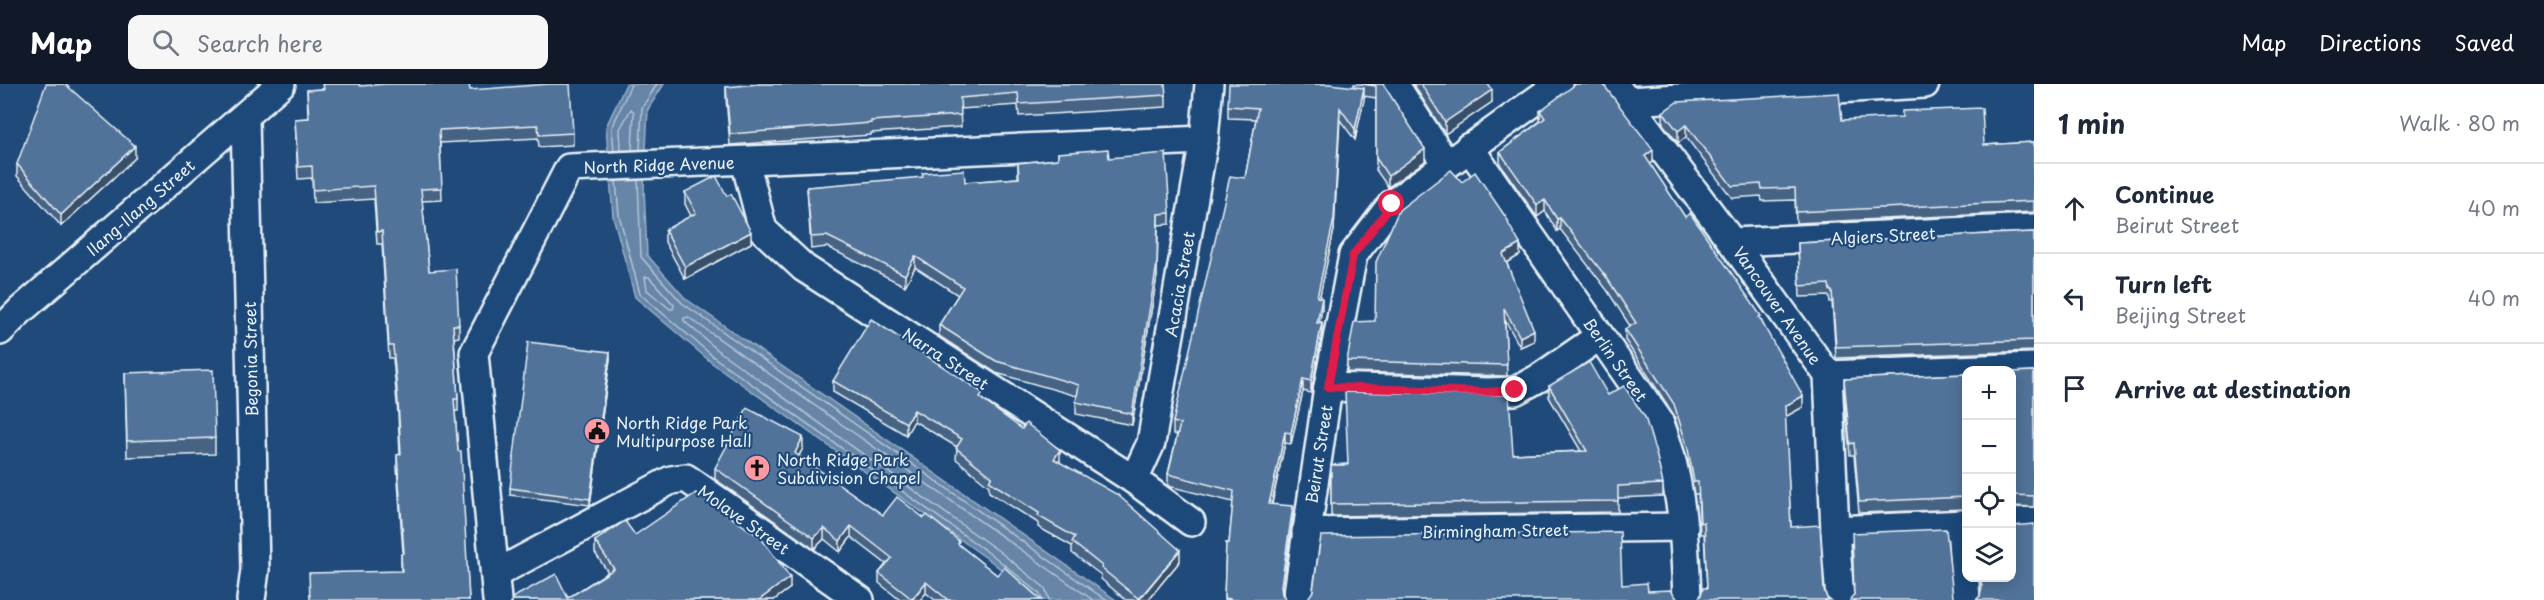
<!DOCTYPE html>
<html lang="en">
<head>
<meta charset="utf-8">
<style>
	:root { --surface:#fff; --page:#f6f6f7; --text:#1f2937; --muted:#747a83; --line:#e0e1e3; --accent:#111827 }
	body { margin:0; font-family:"Playpen Sans",sans-serif; background:var(--page); color:var(--text) }
	.controls { position:absolute; right:18px; bottom:18px; display:grid; overflow:hidden; border-radius:12px; box-shadow:0 3px 15px #0003 }
	.controls button { width:54px; height:54px; display:grid; place-items:center; padding:0; border:0; border-bottom:2px solid var(--line); background:var(--surface); color:var(--text); font:30px sans-serif }
	.stop { position:absolute; width:18px; height:18px; margin:-14px; border:4px solid #e11d48; border-radius:50%; background:#fff }
	.stop.end { background:#e11d48; border-color:#fff; box-shadow:0 2px 6px #0008 }
	.list { margin:0; padding:0; list-style:none }
	h2 { display:flex; justify-content:space-between; align-items:center; height:78px; margin:0; padding:0 24px; font-size:26px }
	h2 small { font-size:20px; font-weight:400; color:var(--muted) }
	.list li { display:grid; grid-template-columns:39px 1fr auto; gap:18px; align-items:center; box-sizing:border-box; height:90px; padding:0 24px; border-top:2px solid var(--line) }
	.list b { display:block; font-size:22px; white-space:nowrap }
	.list p { margin:0; font-size:20px; white-space:nowrap; color:var(--muted) }
	.list em { font-size:20px; font-style:normal; color:var(--muted) }
	.icon { flex:none; width:33px; height:33px; fill:none; stroke:currentColor; stroke-width:2; stroke-linecap:round; stroke-linejoin:round }
	.map { position:relative; flex:none; width:2034px; height:516px; overflow:hidden }
	header { display:flex; align-items:center; gap:36px; box-sizing:border-box; height:84px; padding:0 30px; background:var(--accent); color:#fff }
	header strong { font-size:28px }
	nav { display:flex; gap:33px; margin-inline-start:auto; font-size:21px }
	.search { width:420px; height:54px; background:var(--page); display:flex; align-items:center; gap:15px; box-sizing:border-box; padding:0 21px; border-radius:12px; color:var(--muted); font-size:22px }
	main { display:flex }
	aside { flex:1; background:var(--surface) }
	.map>svg:first-child { display:block }
	.water { fill:#6685a7; stroke:#9ab0c7; stroke-width:1.5 }
	.lines { fill:none; stroke-linecap:round; stroke-linejoin:round }
	.shore { stroke:#b4c6d8; stroke-width:1.5 }
	.street-casing { stroke:#e8f1f8; stroke-width:32 }
	.street { stroke:#1f4a7a; stroke-width:27 }
	.wall { fill:#466384; stroke:#e8f1f8; stroke-width:1.5 }
	.shaded-wall { fill:#39506b; stroke:#e8f1f8; stroke-width:1.5 }
	.building { fill:#517399; stroke:#e8f1f8; stroke-width:1.5 }
	.route { stroke:#e11d48; stroke-width:8 }
	.labels { text-anchor:middle; dominant-baseline:central; stroke-width:4.5; stroke-linejoin:round; paint-order:stroke }
	.street-label { font-size:16px; fill:#e8f1f8; stroke:#1f4a7a }
	.poi-label { font-size:16px; fill:#e8f1f8; stroke:#1f4a7a; text-anchor:start }
</style>
</head>
<body>
<header>
<strong>Map</strong>
<div class="search"><svg class="icon" aria-label="search" viewBox="0 0 24 24"><circle cx="10" cy="10" r="6"/><path d="M15 15l6 6"/></svg>Search here</div>
<nav><a>Map</a><a>Directions</a><a>Saved</a></nav>
</header>
<main>
<div class="map">
<svg width="2034" height="516" viewBox="0 0 2034 516">
	<rect width="100%" height="100%" fill="#1f4a7a"/>
	<filter id="ink" filterUnits="userSpaceOnUse"><feTurbulence type="fractalNoise" baseFrequency=".0167" numOctaves="2"/><feDisplacementMap in="SourceGraphic" scale="12" xChannelSelector="R" yChannelSelector="G"/><feConvolveMatrix kernelMatrix="1 2 1 2 8 2 1 2 1" color-interpolation-filters="sRGB"/></filter>
	<g filter="url(#ink)">
		<path class="water" d="M626 0H664L648 25 644 104 647 171 686 215 1116 516H1039L992 478 712 279 635 213 613 132 606 43Z"/>
		<g class="lines">
			<g class="shore">
				<path d="M640 66 642 24 657 0"/>
				<path d="M614 67 612 44 631 0"/>
				<path d="M621 67 620 45 631 25 634 28 632 66"/>
				<path d="M638 96 641 173 682 219 1106 516"/>
				<path d="M616 97 619 131 640 210 715 274 996 474 1039 509 1042 515"/>
				<path d="M645 193H649L674 221 673 225H670L647 206Z"/>
				<path d="M1049 516 1045 504 1000 468 720 268 684 237V234L688 233 1093 516"/>
			</g>
			<defs>
				<g id="street">
					<path d="M1614 0 1732 158 1828 291 1835 446 1840 516"/>
					<path d="M1397 4 1446 80"/>
					<path d="M1627 17 1925 0"/>
					<path d="M245 33 255 486 251 516"/>
					<path d="M1469 63 1659 337C1682 394 1685 455 1687 516"/>
					<path d="M745 77 763 146 804 184 1134 396 1191 438"/>
					<path d="M1732 158 2034 144"/>
					<path d="M0 247 21 226 281 0"/>
					<path d="M1828 291 2034 283"/>
					<path d="M1328 303 1488 308 1515 307 1539 294 1600 252"/>
					<path d="M1134 396 1151 359 1204 56 1209 0"/>
					<path d="M2012 438 2034 437"/>
					<path d="M1961 440 1966 516"/>
					<path d="M1835 446 1966 440"/>
					<path d="M1306 448 1684 443"/>
					<path d="M495 490 671 396 686 394 860 516"/>
					<path d="M497 516 474 269 569 84 1204 56"/>
					<path d="M1297 516 1328 303 1353 171 1392 120 1559 0"/>
				</g>
			</defs>
			<use href="#street" class="street-casing"/>
			<use href="#street" class="street"/>
		</g>
		<g class="wall">
			<path d="M322 0H359L360 2 470 6 573 49V61L539 63 538 54 440 59 442 116 422 117 429 187 459 241V253L454 254 458 315V327H455L469 516 401 487V470L403 469 397 383V371L400 370 398 330 393 274H389L382 160H377L374 115 313 119 312 94 298 95 295 35 308 34 307 6 323 5Z"/>
			<path d="M1354 0H1383L1425 77 1388 103 1376 86V14L1364 12 1355 56 1340 36 1334 146 1319 214 1322 225 1319 238 1322 250 1311 309 1303 307 1291 360 1285 359 1272 420 1293 433 1282 509 1286 516H1224L1226 459H1229L1233 418 1168 402V390L1177 351 1173 350V338L1245 94 1256 35 1228 34V22L1354 3Z"/>
			<path d="M1413 0H1488L1492 18 1445 50Z"/>
			<path d="M726 3 1166 11V23L1019 32 1018 21 960 25 961 43 871 49V51L730 61 726 14Z"/>
			<path d="M1540 27 1653 78 1650 80 1685 133 1761 236 1803 323 1785 333 1791 443 1824 506 1827 514 1707 504 1704 450H1700L1698 410H1694L1688 376 1674 331 1625 256V245L1630 242 1607 206 1560 145 1557 147 1545 127 1537 133 1500 80V68L1540 37Z"/>
			<path d="M1663 28 1842 36 1984 61 2034 58V128L1796 139 1795 116 1762 117 1761 112 1732 114 1686 53 1678 59 1663 40Z"/>
			<path d="M1058 69 1109 74 1170 129V140L1158 141 1157 192 1132 341 1076 330V318L1077 312 996 289 939 252V241L958 211 915 183 905 202 827 163 811 165 807 103 965 98 1018 94V79L1058 75Z"/>
			<path d="M135 74 61 142 17 92V80Z"/>
			<path d="M1462 98 1509 143 1520 171 1507 179 1534 257 1520 263 1505 236 1507 292 1347 288V277L1375 237Z"/>
			<path d="M685 108 727 112 751 159 685 195 665 158V146L691 132 685 120Z"/>
			<path d="M2034 148V267L1836 274 1832 218H1830L1829 212 1800 213 1798 159Z"/>
			<path d="M610 275 590 421 510 411V404Z"/>
			<path d="M2034 287V423L2012 422V288Z"/>
			<path d="M125 289 215 354V370L127 373Z"/>
			<path d="M1966 290V425L1859 429 1854 371H1850L1844 306V295Z"/>
			<path d="M833 297 983 317 1060 377 1059 378 1180 477 1148 516H1126L1101 495V491L1072 469V462L1038 443V439L989 408V402L956 375 957 363 914 337 906 351 833 308Z"/>
			<path d="M1549 302 1608 311 1663 400V412L1618 414V428L1331 432V381L1513 370 1581 367 1549 313Z"/>
			<path d="M803 364 799 372 883 431 959 461 997 491 1041 516H935L926 509 920 516H900L879 499V489L886 480 851 453 840 468 824 455 814 465 715 395V384Z"/>
			<path d="M635 451 790 504 774 516H512V514H568L608 488 595 469V457Z"/>
		</g>
		<g class="shaded-wall">
			<path d="M1364 4V16L1355 56V45Z"/>
			<path d="M1492 6V18L1445 50V38Z"/>
			<path d="M1340 24 1334 146 1317 225V213Z"/>
			<path d="M1686 41V53L1678 59V47Z"/>
			<path d="M135 62V74L61 142V131Z"/>
			<path d="M1425 65V77L1388 103V92Z"/>
			<path d="M1653 66V78L1645 84V72Z"/>
			<path d="M1545 116V127L1537 133V121Z"/>
			<path d="M1158 130 1157 192 1132 341V330Z"/>
			<path d="M1560 134V145L1557 147V135Z"/>
			<path d="M751 148V159L685 195V183Z"/>
			<path d="M1520 160V171L1503 181V170Z"/>
			<path d="M915 172V183L905 202V191Z"/>
			<path d="M1322 214V225L1317 250V239Z"/>
			<path d="M1322 238V250L1311 309V297Z"/>
			<path d="M1534 246V257L1520 263V253Z"/>
			<path d="M610 268V275L590 421V415Z"/>
			<path d="M1303 295V307L1291 360V349Z"/>
			<path d="M1803 312V323L1785 333V322Z"/>
			<path d="M914 326V337L906 351V339Z"/>
			<path d="M1285 348V359L1269 431V420Z"/>
			<path d="M803 353V364L795 379V369Z"/>
			<path d="M1060 366V377L1054 386V375Z"/>
			<path d="M1293 422V433L1281 514V502Z"/>
			<path d="M851 442V453L840 468V457Z"/>
			<path d="M824 444V455L814 465V454Z"/>
			<path d="M1180 466V477L1148 516H1139Z"/>
			<path d="M790 493V504L774 516H759Z"/>
			<path d="M926 498V509L920 516H912Z"/>
		</g>
		<g class="building">
			<path d="M46 0H65L135 62 61 131 17 80Z"/>
			<path d="M323 0H359L360 2 386 0H469L470 6 549 0H570L573 49 539 51 538 41 439 46 442 104 421 105 429 187 456 185 459 241H453L458 315H454L458 367H461L469 516H310L309 489 402 487 401 470 404 469 397 371 401 370 398 318 393 262H389L382 147 377 148 374 102 313 106 312 82 298 83 295 35 309 34 307 6 324 5Z"/>
			<path d="M759 0H1165L1166 11 1019 20 1018 9 960 14 961 31 871 37V39L730 50 726 3Z"/>
			<path d="M1229 0H1329L1364 4 1355 45 1340 24 1334 135 1317 213 1322 214 1317 239 1322 238 1311 297 1303 295 1291 349 1285 348 1269 420 1293 422 1281 502 1282 510 1286 516H1230V515L1224 514 1226 459H1229L1234 407 1168 390 1180 340 1173 338 1230 92 1245 94 1258 24 1228 22Z"/>
			<path d="M1361 0H1383L1425 65 1388 92 1376 74V2Z"/>
			<path d="M1421 0H1488L1492 6 1445 38Z"/>
			<path d="M1576 0H1603L1653 66 1645 72 1685 133 1690 129 1761 232 1759 233 1803 312 1785 322 1791 443 1820 441 1824 506 1827 514 1830 516H1697L1701 511 1703 504H1707L1704 438 1700 439 1698 398H1694L1688 365 1674 320 1625 245 1636 239 1607 194 1560 134 1557 135 1545 116 1537 121 1500 68 1545 34 1540 27Z"/>
			<path d="M1839 9 1842 36 1902 33V27L1982 24 1984 61 2034 58V117L1796 128 1795 104 1762 105 1761 100 1732 102 1686 41 1678 47 1663 28 1677 18Z"/>
			<path d="M1108 65 1109 74 1166 69 1170 129 1158 130 1157 180 1132 330 1076 318 1079 301 996 277 939 241 963 203 915 172 905 191 827 152 811 153 807 103 923 93 922 89 964 86 965 98 1019 94 1018 79 1058 75V69Z"/>
			<path d="M1451 86 1462 98 1475 88 1509 138 1508 139 1520 160 1503 170 1534 246 1520 253 1504 224 1507 281 1347 277 1354 238 1375 237 1376 178 1399 126Z"/>
			<path d="M716 92 727 112 731 110 751 148 685 183 665 146 696 129 685 108Z"/>
			<path d="M2034 148V256L1836 263 1832 207H1830L1829 200 1800 202 1798 159Z"/>
			<path d="M871 235 983 309 980 314 1022 345 1026 339 1060 366 1054 375 1118 411 1180 466 1139 515 1101 484 1102 482 1072 458 1075 453 1038 432 1039 429 989 397 992 393 956 364 962 355 914 326 906 339 833 297Z"/>
			<path d="M528 258 610 268 590 415 510 404Z"/>
			<path d="M1589 278 1608 311 1624 302 1645 333 1657 373 1663 400 1618 402V417L1331 420V381H1348L1345 308 1509 311 1513 370 1587 367 1549 302Z"/>
			<path d="M213 286 215 354 127 357 125 289Z"/>
			<path d="M2034 287V412L2012 411V288Z"/>
			<path d="M1966 290V413L1859 418 1854 359 1850 360 1844 295Z"/>
			<path d="M747 324 803 353 795 369 883 431 897 413 924 434 927 431 959 457 958 460 997 491 1004 483 1041 516H948L926 498 912 515 879 489 892 474 851 442 840 457 824 444 814 454 715 384Z"/>
			<path d="M696 409 761 454 790 493 759 516H513L512 514 556 490 568 514 614 485 595 457 625 437 635 451Z"/>
			<path d="M2034 440V516H1976L1980 512 1982 504 1981 494H2012V442Z"/>
			<path d="M1946 445 1953 513 1956 516H1850L1854 511 1852 449Z"/>
			<path d="M1620 448 1622 501 1647 499 1648 507 1671 506 1678 516H1307L1313 507 1321 452Z"/>
		</g>
	</g>
	<g class="lines" filter="url(#ink)">
		<path class="route" d="M1392 120 1353 171 1328 303 1488 308 1515 306"/>
	</g>
	<defs>
		<symbol id="civic-disc" viewBox="-11 -11 22 22"><circle r="9.5" fill="#ff9aa2" stroke="#1f4a7a"/><path d="M-.6-6.5H3V-4.5H.6V-3L4-1V1h2V6H-6V1h2V-1L-.6-3ZM-1.2 2.5V6h2.4V2.5Z" fill="#111"/></symbol>
		<symbol id="church-disc" viewBox="-11 -11 22 22"><circle r="9.5" fill="#ff9aa2" stroke="#1f4a7a"/><path d="M-1.2-6h2.4v3.5h3.3v2.4h-3.3V6h-2.4V-.1h-3.3v-2.4h3.3Z" fill="#111"/></symbol>
	</defs>
	<g fill-rule="evenodd">
		<use href="#civic-disc" x="582" y="332" width="30" height="30"/>
		<use href="#church-disc" x="742" y="369" width="30" height="30"/>
	</g>
	<g class="labels">
		<g class="street-label">
			<text transform="translate(659 80) rotate(-2)">North Ridge Avenue</text>
			<text transform="translate(140 123) rotate(-41)">Ilang-Ilang Street</text>
			<text transform="translate(1883 151) rotate(-3)">Algiers Street</text>
			<text transform="translate(1179 200) rotate(-80)">Acacia Street</text>
			<text transform="translate(1778 221) rotate(55)">Vancouver Avenue</text>
			<text transform="translate(946 274) rotate(33)">Narra Street</text>
			<text transform="translate(250 275) rotate(-91)">Begonia Street</text>
			<text transform="translate(1616 275) rotate(55)">Berlin Street</text>
			<text transform="translate(1318 370) rotate(-81)">Beirut Street</text>
			<text transform="translate(744 435) rotate(35)">Molave Street</text>
			<text transform="translate(1495 446) rotate(-1)">Birmingham Street</text>
		</g>
		<g class="poi-label">
			<text x="616" y="338">North Ridge Park<tspan x="616" dy="18">Multipurpose Hall</tspan></text>
			<text x="777" y="375">North Ridge Park<tspan x="777" dy="18">Subdivision Chapel</tspan></text>
		</g>
	</g>
</svg>
<div class="controls">
<button>+</button>
<button>−</button>
<button><svg class="icon" aria-label="locate" viewBox="0 0 24 24"><circle cx="12" cy="12" r="6"/><path d="M12 2v4M12 18v4M2 12h4M18 12h4"/></svg></button>
<button><svg class="icon" aria-label="layers" viewBox="0 0 24 24"><path d="M12 4l9 5-9 5-9-5zM3 14l9 5 9-5"/></svg></button>
</div>
<div class="stop" style="left:1392px;top:120px"></div>
<div class="stop end" style="left:1515px;top:306px"></div>
</div>
<aside>
<h2>1 min<small>Walk · 80 m</small></h2>
<ul class="list">
<li><svg class="icon" aria-label="ahead" viewBox="0 0 24 24"><path d="M12 20V5M6 11l6-6 6 6"/></svg><div><b>Continue</b><p>Beirut Street</p></div><em>40 m</em></li>
<li><svg class="icon" aria-label="left" viewBox="0 0 24 24"><path d="M17 20v-9H6M10 6l-5 5 5 5"/></svg><div><b>Turn left</b><p>Beijing Street</p></div><em>40 m</em></li>
<li><svg class="icon" aria-label="arrive" viewBox="0 0 24 24"><path d="M6 21V4h12l-3 4 3 4H6"/></svg><div><b>Arrive at destination</b></div></li>
</ul>
</aside>
</main>
</body>
</html>
